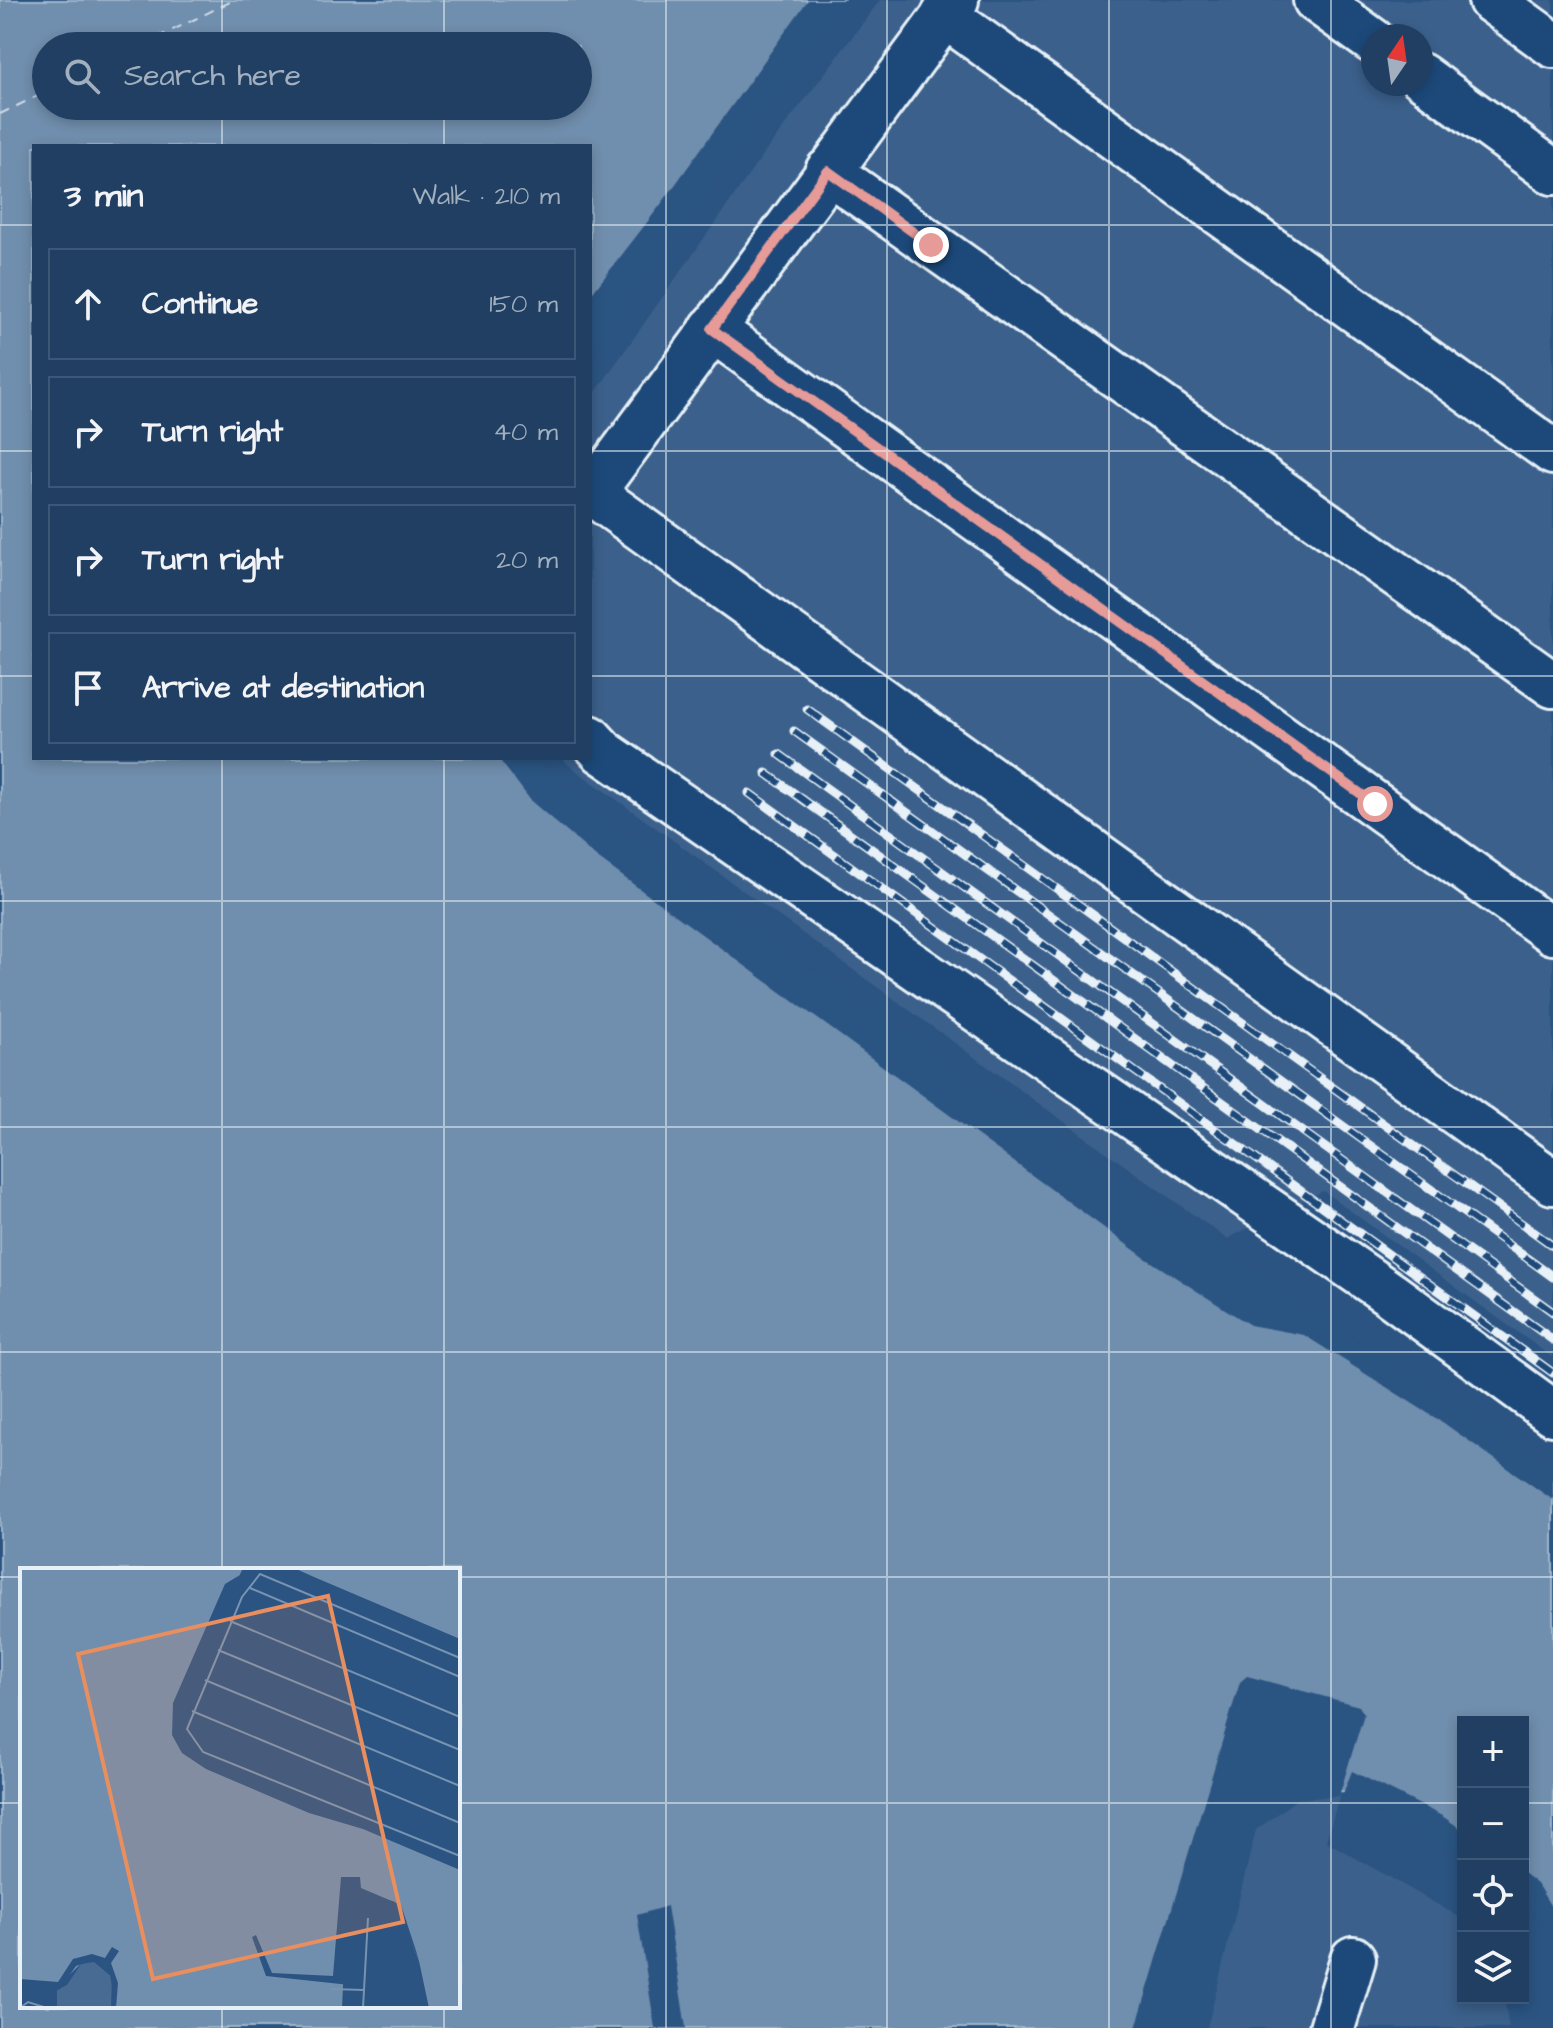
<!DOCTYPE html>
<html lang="en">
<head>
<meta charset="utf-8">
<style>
	:root { --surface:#203f62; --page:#284668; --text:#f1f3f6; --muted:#a2afbe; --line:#3d5877 }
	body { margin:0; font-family:"Architects Daughter",sans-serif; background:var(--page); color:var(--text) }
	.controls { position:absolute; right:24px; bottom:24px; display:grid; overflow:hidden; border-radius:0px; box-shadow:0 4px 12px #0003 }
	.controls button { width:72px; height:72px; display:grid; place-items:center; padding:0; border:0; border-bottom:2px solid var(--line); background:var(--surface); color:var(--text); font:40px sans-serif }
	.compass { position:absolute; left:1361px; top:24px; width:72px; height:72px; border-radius:50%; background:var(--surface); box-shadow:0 4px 12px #0003; rotate:13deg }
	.stop { position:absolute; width:24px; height:24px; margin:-18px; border:6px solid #e69b98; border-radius:50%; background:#fff }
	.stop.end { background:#e69b98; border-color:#fff; box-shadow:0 2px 8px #0008 }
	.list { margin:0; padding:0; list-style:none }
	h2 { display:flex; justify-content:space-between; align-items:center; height:104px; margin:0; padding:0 32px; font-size:34px }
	h2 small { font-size:26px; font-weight:400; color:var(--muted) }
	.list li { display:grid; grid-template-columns:52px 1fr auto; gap:24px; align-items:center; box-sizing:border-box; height:112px; margin:0 16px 16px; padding:0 16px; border:2px solid var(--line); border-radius:0px }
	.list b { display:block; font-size:30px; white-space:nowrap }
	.list em { font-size:26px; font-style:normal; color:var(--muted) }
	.icon { flex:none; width:44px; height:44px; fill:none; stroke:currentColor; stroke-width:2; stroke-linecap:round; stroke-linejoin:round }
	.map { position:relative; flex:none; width:1553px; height:2028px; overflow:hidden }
	.search { position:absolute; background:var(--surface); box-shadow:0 4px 12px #0003; left:32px; top:32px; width:560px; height:88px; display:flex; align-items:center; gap:20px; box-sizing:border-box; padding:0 28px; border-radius:44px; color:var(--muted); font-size:30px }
	.panel { position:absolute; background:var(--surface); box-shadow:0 4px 12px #0003; left:32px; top:144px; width:560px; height:616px; border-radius:0px }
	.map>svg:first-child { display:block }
	.built { fill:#3a608b; fill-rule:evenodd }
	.water { fill:#708ead; stroke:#a0b6cb; stroke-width:2; fill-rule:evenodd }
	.pier { fill:#2b5482 }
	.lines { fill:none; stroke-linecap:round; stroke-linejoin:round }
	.ferry { stroke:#d0dde9; stroke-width:2; stroke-dasharray:10 8; stroke-linecap:butt }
	.minor-casing { stroke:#e8f1f8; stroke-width:50 }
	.minor { stroke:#1f4a7a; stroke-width:44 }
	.rail-casing { stroke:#e8f1f8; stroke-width:9 }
	.rail { stroke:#1f4a7a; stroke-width:6; stroke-dasharray:18; stroke-linecap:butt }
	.route { stroke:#e69b98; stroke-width:10 }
	.grid { fill:none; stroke:#e8f1f8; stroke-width:2; stroke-opacity:0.55 }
	.inset-river { fill:none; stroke:#708ead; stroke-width:4 }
	.inset-road { fill:none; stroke:#7793b1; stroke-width:2 }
	.view { fill:#e88e5f; fill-opacity:0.15; stroke:#e88e5f; stroke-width:4 }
	.inset-edge { fill:none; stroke:#e8f1f8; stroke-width:4 }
</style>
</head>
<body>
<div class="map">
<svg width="1553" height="2028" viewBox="0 0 1553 2028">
	<rect width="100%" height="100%" fill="#2b5482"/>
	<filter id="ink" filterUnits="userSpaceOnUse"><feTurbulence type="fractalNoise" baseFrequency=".0125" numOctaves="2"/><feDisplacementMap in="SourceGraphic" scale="16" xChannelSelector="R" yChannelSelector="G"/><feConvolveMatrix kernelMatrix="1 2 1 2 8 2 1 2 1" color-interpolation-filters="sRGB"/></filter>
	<g filter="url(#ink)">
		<g class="built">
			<path d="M880 0H1553V1358L1323 1191 1227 1239 567 764 563 758H590V400L762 156ZM1373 36H1421V84H1373Z"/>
			<path d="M1240 1682 1364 1714 1326 1841 1463 1919V1998H1504L1509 2028H1136Z"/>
		</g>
		<path class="water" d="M0 0H844L744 131 590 350V146H34V758H531L553 785 706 901 1553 1475V1934L1523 1890V1722H1463V1852L1344 1791 1295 1795 1253 1828 1203 2028H0ZM46 46H578V106H46ZM22 1570H458V2006H22Z"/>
		<g class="pier">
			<path d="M808 0H848L747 133 590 354V296L662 203Z"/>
			<path d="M498 758H536L556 782 709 898 1228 1253 1553 1470V1500L1445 1424 1304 1335 1250 1325 1144 1257 596 857 532 802Z"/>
			<path d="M1247 1676 1359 1706 1364 1714 1339 1796 1297 1799 1256 1830 1207 2028H1136L1240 1682Z"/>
			<path d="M1352 1771 1442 1816 1463 1830V1856L1342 1796Z"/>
			<path d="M1523 1873 1537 1884 1553 1910V1938L1523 1896Z"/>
			<path d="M667 1906 686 2028H655L637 1915Z"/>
		</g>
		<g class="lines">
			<g class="ferry">
				<path d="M140 46 234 0"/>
				<path d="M0 114 46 92"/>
			</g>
			<defs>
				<g id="minor">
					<path d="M1316 0 1373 41"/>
					<path d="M1491 0 1553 45"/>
					<path d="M944 15 1553 452"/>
					<path d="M1421 76 1553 172"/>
					<path d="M828 171 1553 685"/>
					<path d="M712 329 1553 932"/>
					<path d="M592 493 1553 1182"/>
					<path d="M590 496 956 0"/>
					<path d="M590 738 603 752 1390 1294 1553 1413"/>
					<path d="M1332 2028 1353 1959"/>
				</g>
			</defs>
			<use href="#minor" class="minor-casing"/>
			<use href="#minor" class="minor"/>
			<defs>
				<g id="rail">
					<path d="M807 709 1553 1246"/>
					<path d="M794 731 1553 1277"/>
					<path d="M779 754 1553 1312"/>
					<path d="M766 773 1553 1340"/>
					<path d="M749 793 1553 1373"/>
				</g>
			</defs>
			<use href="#rail" class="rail-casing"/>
			<use href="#rail" class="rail"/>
		</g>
	</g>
	<g class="lines" filter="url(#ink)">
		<path class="route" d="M931 245 828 171 712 329 1375 804"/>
	</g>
	<path class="grid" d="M222 0V46M444 0V46M666 0V2028M887 0V2028M1109 0V2028M1331 0V2028M222 106V146M444 106V146M0 225H34M590 225H1553M0 451H34M590 451H1553M0 676H34M590 676H1553M222 758V1570M444 758V1570M0 901H1553M0 1127H1553M0 1352H1553M0 1577H22M458 1577H1553M0 1803H22M458 1803H1463M1523 1803H1553M222 2006V2028M444 2006V2028"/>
	<g transform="translate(20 1568)">
		<rect width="440" height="440" fill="#2b5482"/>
		<path d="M74 394 92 409 91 440H37V422L47 417 61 396Z" fill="#476b93"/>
		<path d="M0 0H223L157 141V159L169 186 440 296V440H409L399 393 375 334 341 323 327 333 322 440H96L90 398 69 388 38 418 0 413ZM274 0H440V71L294 9Z" fill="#708ead"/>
		<path d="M220 7 161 142 168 177 207 200 428 289 440 295V302L343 261 289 245 186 201 162 185 152 167 153 135 205 16ZM321 309H340L341 320 381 337 399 392 375 338 340 328 331 334 330 417 246 408 232 369 236 367 252 405 313 408ZM92 379 99 383 91 395 98 415 96 440 90 407 74 392 56 398 39 422 0 417V411L38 414 53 391 72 386 85 390Z" fill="#2b5482"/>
		<path class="inset-river" d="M0 155 109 66 176 0"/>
		<path class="inset-road" d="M230 20 440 109M210 53 440 149M198 82 440 182M440 90 240 6 222 29 167 161 183 184 440 288M185 112 440 218M172 143 440 255M311 421 344 422M0 440 8 434 27 440M343 440 348 350"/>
		<path class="view" d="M308 28 383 354 133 411 58 86Z"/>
		<rect width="440" height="440" class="inset-edge"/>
	</g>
</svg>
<div class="controls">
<button>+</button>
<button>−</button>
<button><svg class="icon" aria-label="locate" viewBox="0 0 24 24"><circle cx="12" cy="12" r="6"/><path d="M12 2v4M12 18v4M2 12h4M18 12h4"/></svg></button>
<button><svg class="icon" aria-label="layers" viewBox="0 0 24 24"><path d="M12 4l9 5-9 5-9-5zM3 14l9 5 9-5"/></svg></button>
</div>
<svg class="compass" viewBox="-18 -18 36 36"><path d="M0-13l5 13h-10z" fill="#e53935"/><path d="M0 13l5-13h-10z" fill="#a2afbe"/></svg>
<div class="stop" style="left:1375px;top:804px"></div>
<div class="stop end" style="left:931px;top:245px"></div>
<div class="search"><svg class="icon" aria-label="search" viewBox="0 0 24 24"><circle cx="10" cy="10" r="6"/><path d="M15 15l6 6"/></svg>Search here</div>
<section class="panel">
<h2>3 min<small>Walk · 210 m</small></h2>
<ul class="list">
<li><svg class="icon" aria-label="ahead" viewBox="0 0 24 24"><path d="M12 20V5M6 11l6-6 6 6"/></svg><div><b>Continue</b></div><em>150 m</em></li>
<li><svg class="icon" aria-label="right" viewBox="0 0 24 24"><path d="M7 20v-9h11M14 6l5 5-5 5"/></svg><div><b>Turn right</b></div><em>40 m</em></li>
<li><svg class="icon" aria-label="right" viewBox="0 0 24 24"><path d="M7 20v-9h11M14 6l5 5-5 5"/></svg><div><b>Turn right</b></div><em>20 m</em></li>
<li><svg class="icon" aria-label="arrive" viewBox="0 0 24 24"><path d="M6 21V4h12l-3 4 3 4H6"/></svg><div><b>Arrive at destination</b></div></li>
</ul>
</section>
</div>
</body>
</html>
